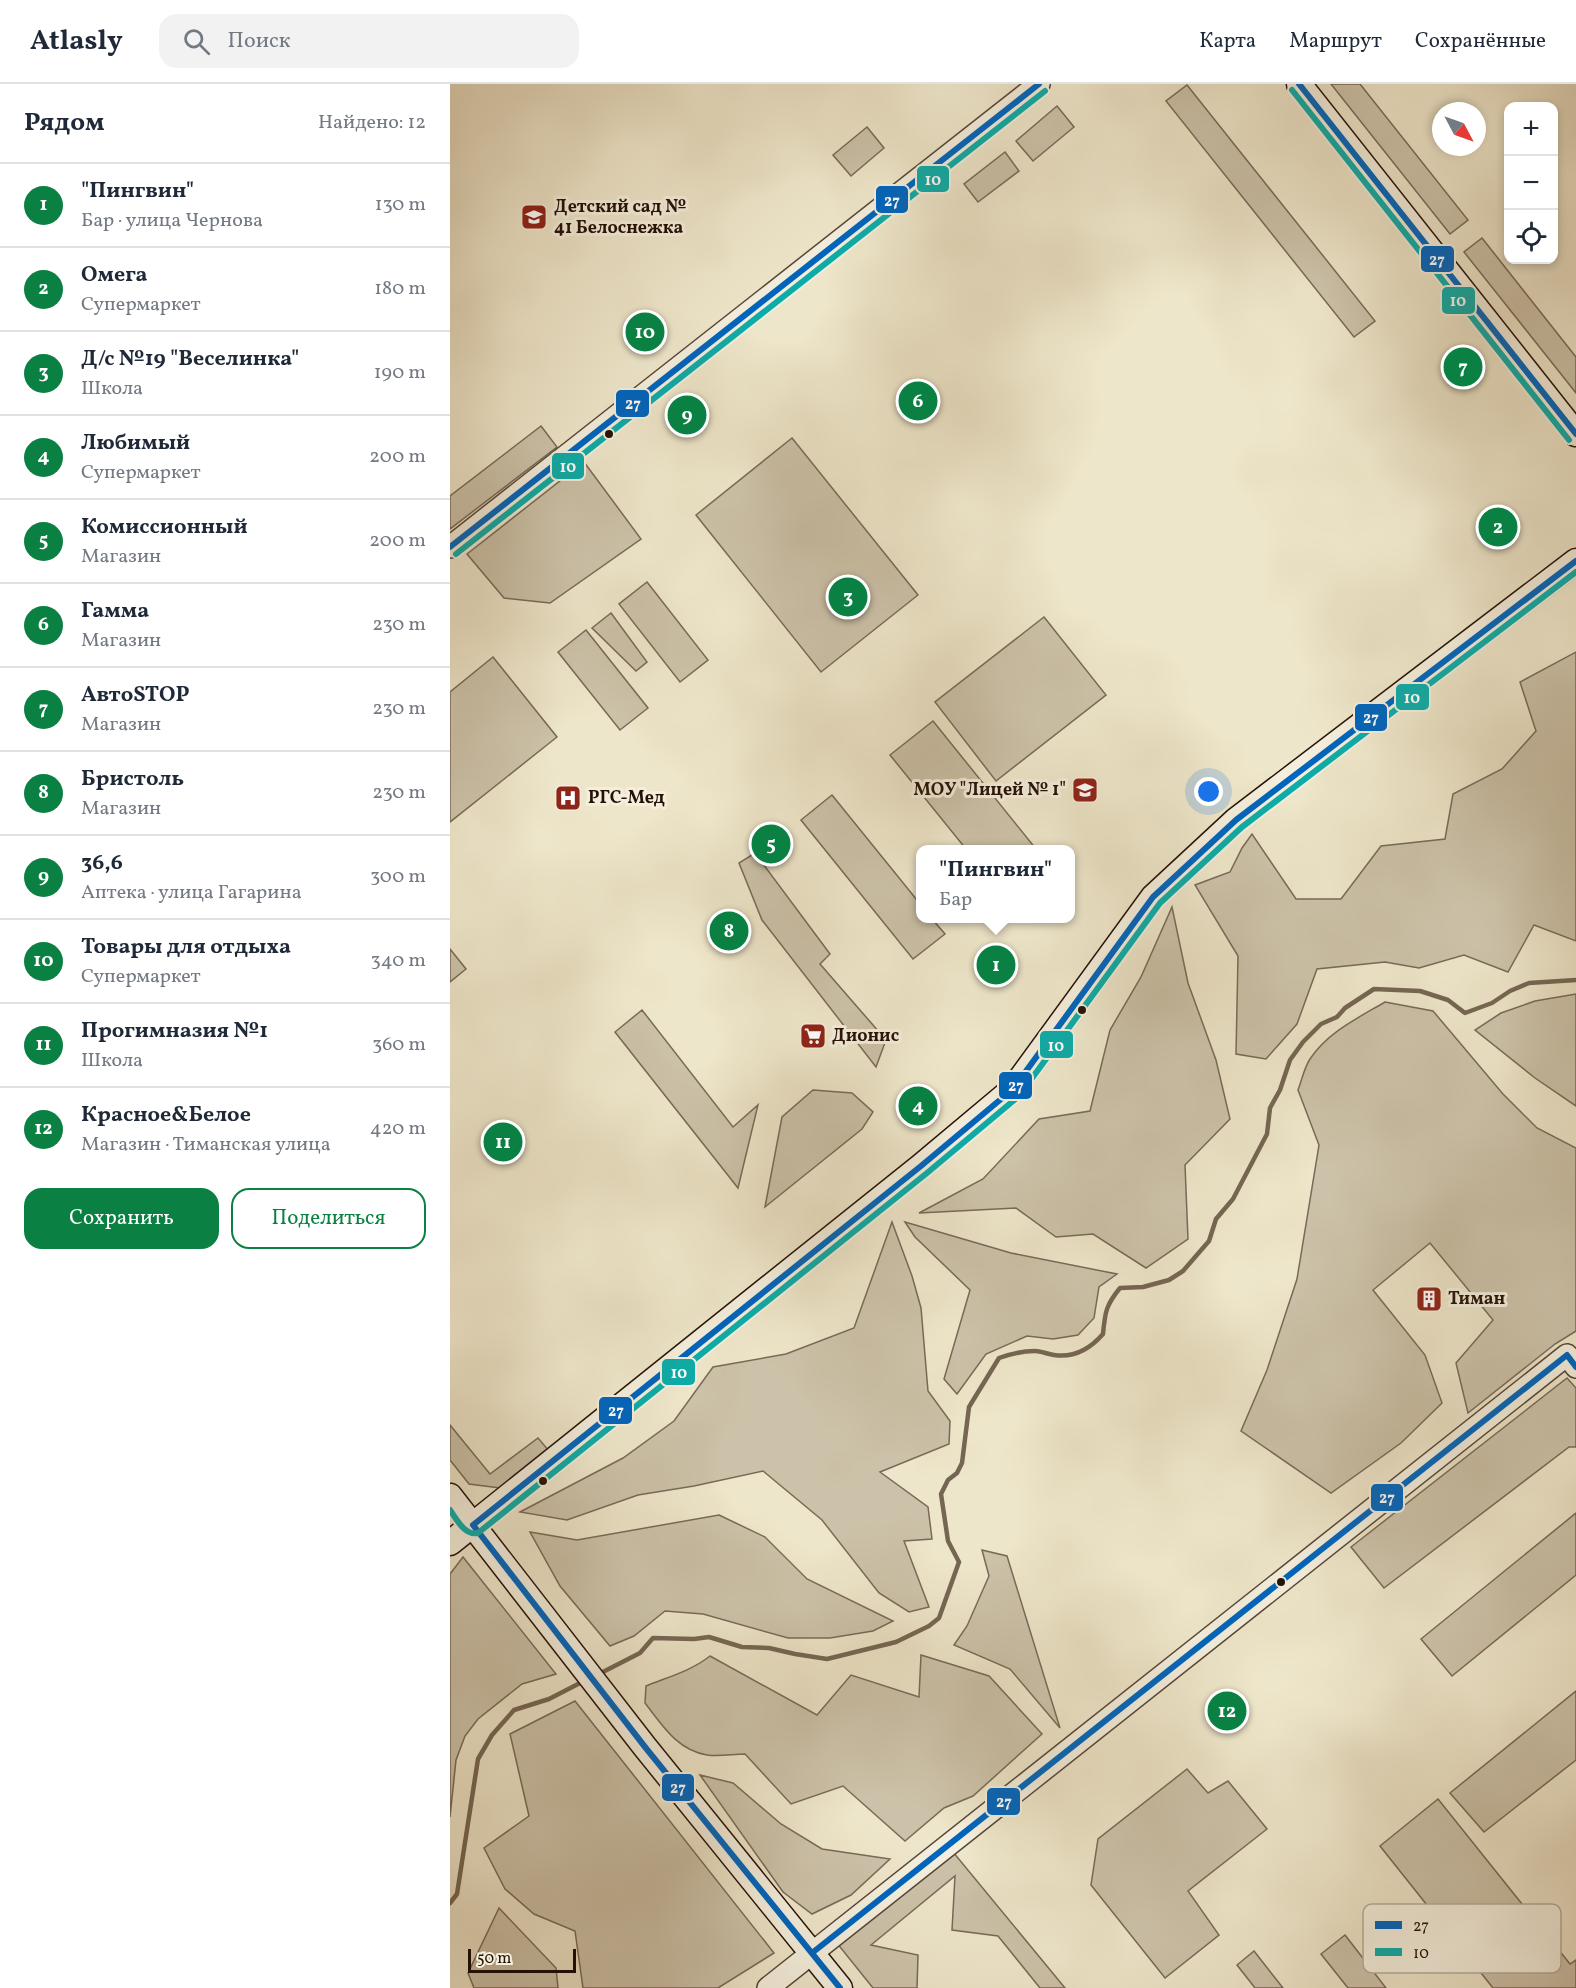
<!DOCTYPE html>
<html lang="ru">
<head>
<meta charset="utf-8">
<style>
	:root { --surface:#fff; --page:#f2f2f3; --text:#1f2937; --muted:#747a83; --line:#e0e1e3; --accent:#0b8043 }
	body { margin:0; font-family:Vollkorn,serif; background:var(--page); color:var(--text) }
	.controls { position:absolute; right:18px; top:18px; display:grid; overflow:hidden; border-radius:12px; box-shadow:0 3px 9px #0003 }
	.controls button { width:54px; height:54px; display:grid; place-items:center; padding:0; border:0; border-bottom:2px solid var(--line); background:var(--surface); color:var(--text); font:30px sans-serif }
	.compass { position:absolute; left:982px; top:18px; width:54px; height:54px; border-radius:50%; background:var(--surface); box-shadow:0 3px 9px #0003; rotate:131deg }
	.scale { position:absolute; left:18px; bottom:15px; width:108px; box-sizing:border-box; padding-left:6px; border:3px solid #251106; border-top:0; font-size:16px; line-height:21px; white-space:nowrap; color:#251106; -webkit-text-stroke:4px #f4efdd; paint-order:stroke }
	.you { position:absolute; left:759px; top:708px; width:21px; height:21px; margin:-15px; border:4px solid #fff; border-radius:50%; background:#1a73e8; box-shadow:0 0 0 9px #1a73e833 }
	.badge { display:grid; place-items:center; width:39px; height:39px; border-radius:50%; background:var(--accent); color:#fff; font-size:20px; font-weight:700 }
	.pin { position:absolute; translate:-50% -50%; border:3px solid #fff; box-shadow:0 2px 6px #0006 }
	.popup { position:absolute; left:466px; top:761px; width:159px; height:78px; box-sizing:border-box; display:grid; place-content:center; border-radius:12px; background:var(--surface); filter:drop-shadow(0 2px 4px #0005); font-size:20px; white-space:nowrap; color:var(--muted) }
	.popup b { font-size:22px; color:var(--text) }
	.popup::after { content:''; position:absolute; left:50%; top:100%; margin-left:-12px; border:12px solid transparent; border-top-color:var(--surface) }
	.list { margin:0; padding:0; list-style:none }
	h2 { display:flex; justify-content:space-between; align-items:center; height:78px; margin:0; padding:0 24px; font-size:26px }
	h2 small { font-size:20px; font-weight:400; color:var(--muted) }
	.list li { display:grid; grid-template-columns:39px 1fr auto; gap:18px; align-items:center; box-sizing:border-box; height:84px; padding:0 24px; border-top:2px solid var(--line) }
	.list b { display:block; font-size:22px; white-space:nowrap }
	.list p { margin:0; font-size:20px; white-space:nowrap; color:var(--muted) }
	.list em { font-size:20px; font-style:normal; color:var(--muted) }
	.actions { display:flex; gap:12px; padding:18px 24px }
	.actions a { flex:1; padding:14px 0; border:2px solid var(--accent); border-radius:18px; text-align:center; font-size:21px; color:var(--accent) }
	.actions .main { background:var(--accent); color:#fff }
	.icon { flex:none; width:33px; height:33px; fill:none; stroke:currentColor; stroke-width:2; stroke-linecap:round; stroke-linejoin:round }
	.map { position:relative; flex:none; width:1126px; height:1904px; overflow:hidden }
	header { display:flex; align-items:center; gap:36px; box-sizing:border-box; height:84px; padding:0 30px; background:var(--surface); border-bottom:2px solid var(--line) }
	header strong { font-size:28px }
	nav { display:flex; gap:33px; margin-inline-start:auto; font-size:21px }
	.search { width:420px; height:54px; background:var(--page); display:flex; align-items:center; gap:15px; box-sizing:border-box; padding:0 21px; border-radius:18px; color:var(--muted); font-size:22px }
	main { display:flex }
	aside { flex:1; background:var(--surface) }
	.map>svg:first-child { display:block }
	.green { fill:#ccc2a9; stroke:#786a58; stroke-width:1.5 }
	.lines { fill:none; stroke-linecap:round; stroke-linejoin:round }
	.stream { stroke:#756653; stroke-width:4.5 }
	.tertiary-casing { stroke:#574637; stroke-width:24 }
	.secondary-casing { stroke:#251106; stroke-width:27 }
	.tertiary { stroke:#f4efdd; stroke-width:21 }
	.secondary { stroke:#f4efdd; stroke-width:24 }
	.bus-1-casing { stroke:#f4efdd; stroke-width:10 }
	.bus-2-casing { stroke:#f4efdd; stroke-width:10 }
	.bus-1 { stroke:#0065bd; stroke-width:6 }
	.bus-2 { stroke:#0daca8; stroke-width:6 }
	.bus-dot { fill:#251106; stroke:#f4efdd; stroke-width:2 }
	.labels { text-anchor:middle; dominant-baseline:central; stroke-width:6; stroke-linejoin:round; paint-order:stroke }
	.poi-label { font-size:18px; font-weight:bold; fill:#251106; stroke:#f4efdd; text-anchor:start }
	.key { fill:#f4efdd; stroke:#b6ac9c; stroke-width:1.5 }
	.key-label { font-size:16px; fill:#251106 }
	.line-badge { stroke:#f4efdd; stroke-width:2 }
	.badge-label { font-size:16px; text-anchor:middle; font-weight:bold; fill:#fff }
</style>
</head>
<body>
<header>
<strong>Atlasly</strong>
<div class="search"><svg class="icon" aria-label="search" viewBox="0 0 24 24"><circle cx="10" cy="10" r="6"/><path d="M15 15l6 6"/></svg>Поиск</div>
<nav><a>Карта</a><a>Маршрут</a><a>Сохранённые</a></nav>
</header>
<main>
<aside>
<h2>Рядом<small>Найдено: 12</small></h2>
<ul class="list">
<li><span class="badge">1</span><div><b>&quot;Пингвин&quot;</b><p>Бар · улица Чернова</p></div><em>130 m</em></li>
<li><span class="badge">2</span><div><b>Омега</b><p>Супермаркет</p></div><em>180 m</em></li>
<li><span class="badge">3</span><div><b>Д/с №19 &quot;Веселинка&quot;</b><p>Школа</p></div><em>190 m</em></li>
<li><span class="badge">4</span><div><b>Любимый</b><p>Супермаркет</p></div><em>200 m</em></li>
<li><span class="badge">5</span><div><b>Комиссионный</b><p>Магазин</p></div><em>200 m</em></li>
<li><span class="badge">6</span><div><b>Гамма</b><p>Магазин</p></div><em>230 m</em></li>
<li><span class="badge">7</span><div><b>АвтоSTOP</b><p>Магазин</p></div><em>230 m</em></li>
<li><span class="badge">8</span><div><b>Бристоль</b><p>Магазин</p></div><em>230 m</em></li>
<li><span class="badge">9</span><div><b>36,6</b><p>Аптека · улица Гагарина</p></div><em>300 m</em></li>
<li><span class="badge">10</span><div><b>Товары для отдыха</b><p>Супермаркет</p></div><em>340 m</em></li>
<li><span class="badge">11</span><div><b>Прогимназия №1</b><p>Школа</p></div><em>360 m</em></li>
<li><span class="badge">12</span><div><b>Красное&amp;Белое</b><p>Магазин · Тиманская улица</p></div><em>420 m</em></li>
</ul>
<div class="actions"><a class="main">Сохранить</a><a>Поделиться</a></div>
</aside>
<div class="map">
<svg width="1126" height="1904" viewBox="0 0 1126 1904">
	<rect width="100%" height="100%" fill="#eee6ca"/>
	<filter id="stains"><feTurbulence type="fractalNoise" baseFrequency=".00333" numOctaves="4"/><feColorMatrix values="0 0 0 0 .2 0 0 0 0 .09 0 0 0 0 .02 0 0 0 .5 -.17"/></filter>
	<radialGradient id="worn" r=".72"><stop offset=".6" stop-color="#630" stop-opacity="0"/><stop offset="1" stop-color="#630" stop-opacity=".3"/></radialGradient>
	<g class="green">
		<path d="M881 0H910L1018 136 1000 150Z"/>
		<path d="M737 1 925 237 904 253 716 17Z"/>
		<path d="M607 22 624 43 583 77 566 57Z"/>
		<path d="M417 43 434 64 401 92 383 71Z"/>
		<path d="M555 68 569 87 528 118 514 100Z"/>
		<path d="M1032 154 1126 273V309L1014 168Z"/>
		<path d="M91 342 107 363 0 445V412Z"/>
		<path d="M342 354 468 511 371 588 246 431Z"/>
		<path d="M134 378 191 455 100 519 54 514 17 470Z"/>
		<path d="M197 498 258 576 230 598 169 520Z"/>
		<path d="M161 529 197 578 186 587 142 544Z"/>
		<path d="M594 533 656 611 546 697 485 618Z"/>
		<path d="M136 546 198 624 170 646 108 568Z"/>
		<path d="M1126 568V857L1084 841 1058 888 1014 871 969 884 935 878 867 885 847 940 816 975 786 970 788 872 745 801 780 788 792 764 802 750 846 815H891L931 762 995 755 1003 710 1052 685 1086 647 1070 598Z"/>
		<path d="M43 573 107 653 0 738V608Z"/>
		<path d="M483 637 586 765 533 766 531 763 528 765H516L440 671Z"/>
		<path d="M382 711 471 821V834L482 835 495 850 463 875 351 736Z"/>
		<path d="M305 769 380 870 370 880 436 956 426 983 312 836 289 779Z"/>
		<path d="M722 823 738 899 766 976 780 1035 735 1081 738 1155 696 1184 643 1150 606 1153 566 1124 469 1129 533 1095 589 1035 640 1027 660 946 691 893Z"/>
		<path d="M0 865 16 885 0 898Z"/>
		<path d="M1126 910V1022L1085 994 1025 946 1051 929 1085 917Z"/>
		<path d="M935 918 983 927 1053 1010 1087 1044 1126 1064V1247L1105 1260 1018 1329 1006 1279 1043 1236 980 1159 923 1206 975 1271 992 1319 951 1359 881 1409 791 1347 817 1286 847 1195 869 1061 848 1006C852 996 854 984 860 975 878 948 908 934 935 918Z"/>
		<path d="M192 926 283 1043 308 1021 288 1104 165 948Z"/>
		<path d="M363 1006 402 1009 423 1028 412 1045 315 1123 332 1033Z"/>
		<path d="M442 1138 462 1192 471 1224 478 1307 500 1337 499 1360 430 1388 478 1423 482 1455 454 1457 479 1523 459 1528 429 1509 372 1436 313 1387 244 1402 188 1411 117 1436 70 1428 173 1374 224 1337 263 1283 336 1270 404 1244Z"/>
		<path d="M455 1138 561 1169 667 1190 649 1203 644 1234 628 1251 603 1255 577 1252 536 1270 507 1310 494 1295 520 1206 465 1153Z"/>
		<path d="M1117 1294 1126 1304V1363H1119L934 1504 901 1463Z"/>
		<path d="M0 1341 40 1390 88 1354 100 1368 50 1404 19 1400 0 1376Z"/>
		<path d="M1126 1429V1491L1002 1592 971 1555Z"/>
		<path d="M269 1431 315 1453 357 1495 443 1537 423 1547 380 1554H338L253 1530 215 1527 184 1552 160 1562 110 1502 80 1448 127 1456Z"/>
		<path d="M532 1466 557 1472 610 1644 560 1585 504 1561 517 1542 539 1492Z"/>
		<path d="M13 1473 106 1590 72 1600 28 1635 15 1652 6 1676 0 1733V1490Z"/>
		<path d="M471 1571 539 1592 592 1650 523 1712 494 1724 455 1757 393 1702 341 1720 295 1670C283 1670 269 1673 257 1671 227 1666 212 1641 195 1619L196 1602C218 1593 241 1587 260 1572L367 1631 401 1591 469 1613Z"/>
		<path d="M1126 1607V1676L1034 1748 1000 1709Z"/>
		<path d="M125 1617 324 1869 268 1904H133L125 1847 84 1830 55 1805 34 1764 79 1732 60 1650Z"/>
		<path d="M737 1685 758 1709 778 1697 817 1745 738 1807 769 1851 715 1894 641 1801 648 1755Z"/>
		<path d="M250 1691 283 1699 331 1740 372 1765 440 1775 401 1811 362 1830 333 1808Z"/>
		<path d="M988 1715 1120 1880 1126 1876V1904H1043L930 1762Z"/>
		<path d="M503 1768 615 1904H590L548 1852 502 1846 505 1792 421 1861 468 1871 467 1904H423L386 1858Z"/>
		<path d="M49 1824 106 1884 108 1904H24L18 1889Z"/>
		<path d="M895 1851 936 1904H898L871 1870Z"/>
		<path d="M804 1867 833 1904H805L787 1881Z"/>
	</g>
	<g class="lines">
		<g class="stream">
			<path d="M147 1591 190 1569 203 1554 244 1555 259 1553 292 1563 319 1564 345 1570 377 1575 446 1558 479 1542 489 1534 509 1478 498 1457 491 1410 498 1396 507 1389 512 1379 519 1323 549 1274C560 1270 573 1267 585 1267 591 1267 597 1270 604 1271 624 1274 640 1265 653 1250 655 1228 656 1221 670 1204L693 1203 719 1196 733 1187 759 1157 766 1135 783 1115 817 1050 820 1024 830 1006 840 976 853 958 871 940 887 933 895 924 924 905 970 907 998 916 1015 929 1042 919 1060 907 1079 899 1126 896"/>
			<path d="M0 1819 7 1810 28 1675 42 1651 64 1626 99 1615 134 1597"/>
		</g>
		<defs>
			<g id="tertiary">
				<path d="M0 463 589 0"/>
				<path d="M318 1904 1117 1271 1126 1283"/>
			</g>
			<g id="secondary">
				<path d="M849 0 1126 350"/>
				<path d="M0 1412 195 1663 390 1904"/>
				<path d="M0 1459 471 1082 563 1005 703 813 786 736 1126 477"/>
			</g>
		</defs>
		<use href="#tertiary" class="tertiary-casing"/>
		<use href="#secondary" class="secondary-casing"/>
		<use href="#tertiary" class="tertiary"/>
		<use href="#secondary" class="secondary"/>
		<defs>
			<g id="bus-1">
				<path d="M849 0 1126 350"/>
				<path d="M0 463 589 0"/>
				<path d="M362 1869 1117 1271 1126 1283"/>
				<path d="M390 1904 195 1663 23 1441 471 1082 563 1005 703 813 786 736 1126 477"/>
			</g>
			<g id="bus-2">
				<path d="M842 6 1119 356"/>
				<path d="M6 470 595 7"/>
				<path d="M0 1426C7 1436 15 1452 28 1449L477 1089 569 1012 710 819 792 743 1126 488"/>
			</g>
		</defs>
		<use href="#bus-1" class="bus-1-casing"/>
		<use href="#bus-2" class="bus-2-casing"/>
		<use href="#bus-1" class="bus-1"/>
		<use href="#bus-2" class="bus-2"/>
	</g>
	<defs>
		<symbol id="school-square" viewBox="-11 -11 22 22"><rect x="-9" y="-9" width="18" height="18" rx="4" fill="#8f2418" stroke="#f4efdd"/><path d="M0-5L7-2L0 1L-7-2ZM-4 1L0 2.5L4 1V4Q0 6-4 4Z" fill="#fff"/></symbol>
		<symbol id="hospital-square" viewBox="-11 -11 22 22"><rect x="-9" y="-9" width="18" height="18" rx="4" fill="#8f2418" stroke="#f4efdd"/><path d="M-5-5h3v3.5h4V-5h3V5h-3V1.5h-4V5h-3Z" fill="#fff"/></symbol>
		<symbol id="supermarket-square" viewBox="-11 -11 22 22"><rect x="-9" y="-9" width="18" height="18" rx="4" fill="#8f2418" stroke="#f4efdd"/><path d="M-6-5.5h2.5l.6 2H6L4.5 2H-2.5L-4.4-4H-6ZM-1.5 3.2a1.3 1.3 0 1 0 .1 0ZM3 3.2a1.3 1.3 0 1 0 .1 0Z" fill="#fff"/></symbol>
		<symbol id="building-square" viewBox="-11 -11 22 22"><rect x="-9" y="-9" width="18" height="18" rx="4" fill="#8f2418" stroke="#f4efdd"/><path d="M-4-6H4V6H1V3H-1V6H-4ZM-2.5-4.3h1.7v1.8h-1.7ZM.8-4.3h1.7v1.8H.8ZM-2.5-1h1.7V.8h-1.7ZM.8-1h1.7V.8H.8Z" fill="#fff"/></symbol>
	</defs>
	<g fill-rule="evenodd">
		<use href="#school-square" x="69" y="118" width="30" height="30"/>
		<use href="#school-square" x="620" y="691" width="30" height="30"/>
		<use href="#hospital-square" x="103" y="699" width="30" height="30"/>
		<use href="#supermarket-square" x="348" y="937" width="30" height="30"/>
		<use href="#building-square" x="964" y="1200" width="30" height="30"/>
	</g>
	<g class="bus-dot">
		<circle cx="159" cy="350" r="5"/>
		<circle cx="632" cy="926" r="5"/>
		<circle cx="93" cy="1397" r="5"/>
		<circle cx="831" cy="1498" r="5"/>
	</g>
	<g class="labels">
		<g class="poi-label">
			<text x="104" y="123">Детский сад №<tspan x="104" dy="21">41 Белоснежка</tspan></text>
			<text x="616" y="706" text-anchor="end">МОУ "Лицей № 1"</text>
			<text x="138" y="714">РГС-Мед</text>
			<text x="382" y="952">Дионис</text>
			<text x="998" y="1215">Тиман</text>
		</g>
	</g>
	<rect x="913" y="1820" width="198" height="69" rx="9" class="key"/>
	<rect x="925" y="1837" width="27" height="8" fill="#0065bd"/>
	<rect x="925" y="1864" width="27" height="8" fill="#0daca8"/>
	<g class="key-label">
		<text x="963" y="1847">27</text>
		<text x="963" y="1874">10</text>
	</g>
	<g class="line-badge">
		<rect x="466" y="81" width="34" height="28" rx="6" fill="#0daca8"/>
		<rect x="425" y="101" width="34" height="29" rx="6" fill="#0065bd"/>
		<rect x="970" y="161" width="35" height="28" rx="6" fill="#0065bd"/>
		<rect x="991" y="202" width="35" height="29" rx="6" fill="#0daca8"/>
		<rect x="165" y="305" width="35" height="29" rx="6" fill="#0065bd"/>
		<rect x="101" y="368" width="34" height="28" rx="6" fill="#0daca8"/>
		<rect x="945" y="599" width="35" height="28" rx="6" fill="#0daca8"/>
		<rect x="904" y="619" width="34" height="29" rx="6" fill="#0065bd"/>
		<rect x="589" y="946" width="35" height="29" rx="6" fill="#0daca8"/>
		<rect x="548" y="987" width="35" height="29" rx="6" fill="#0065bd"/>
		<rect x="211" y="1274" width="35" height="28" rx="6" fill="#0daca8"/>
		<rect x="148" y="1312" width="35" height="29" rx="6" fill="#0065bd"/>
		<rect x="920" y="1399" width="34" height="29" rx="6" fill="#0065bd"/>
		<rect x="211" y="1689" width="34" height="29" rx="6" fill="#0065bd"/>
		<rect x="536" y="1703" width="35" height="29" rx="6" fill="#0065bd"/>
	</g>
	<g class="badge-label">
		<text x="483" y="101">10</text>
		<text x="442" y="122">27</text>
		<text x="987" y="181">27</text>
		<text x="1008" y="222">10</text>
		<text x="183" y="325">27</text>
		<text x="118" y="388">10</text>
		<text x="962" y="619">10</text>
		<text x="921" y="639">27</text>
		<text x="606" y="967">10</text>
		<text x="566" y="1007">27</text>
		<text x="229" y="1294">10</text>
		<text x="166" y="1332">27</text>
		<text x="937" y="1419">27</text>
		<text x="228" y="1709">27</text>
		<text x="554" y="1723">27</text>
	</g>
	<rect width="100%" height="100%" filter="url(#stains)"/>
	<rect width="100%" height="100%" fill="url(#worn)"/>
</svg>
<div class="controls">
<button>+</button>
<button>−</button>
<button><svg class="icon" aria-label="locate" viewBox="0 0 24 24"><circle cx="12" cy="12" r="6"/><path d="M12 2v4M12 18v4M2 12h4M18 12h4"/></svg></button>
</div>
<svg class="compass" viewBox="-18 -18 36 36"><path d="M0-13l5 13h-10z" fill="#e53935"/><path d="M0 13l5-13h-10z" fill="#747a83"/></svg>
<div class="scale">50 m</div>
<div class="you"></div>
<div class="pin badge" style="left:546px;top:881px">1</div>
<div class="popup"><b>&quot;Пингвин&quot;</b>Бар</div>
<div class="pin badge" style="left:1048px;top:443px">2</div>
<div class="pin badge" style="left:398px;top:513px">3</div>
<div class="pin badge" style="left:468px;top:1022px">4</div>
<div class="pin badge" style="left:321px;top:760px">5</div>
<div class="pin badge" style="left:468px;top:317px">6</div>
<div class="pin badge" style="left:1013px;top:283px">7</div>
<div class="pin badge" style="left:279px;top:847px">8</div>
<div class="pin badge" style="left:237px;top:331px">9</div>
<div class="pin badge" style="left:195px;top:248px">10</div>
<div class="pin badge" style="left:53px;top:1058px">11</div>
<div class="pin badge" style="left:777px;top:1627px">12</div>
</div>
</main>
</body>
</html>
